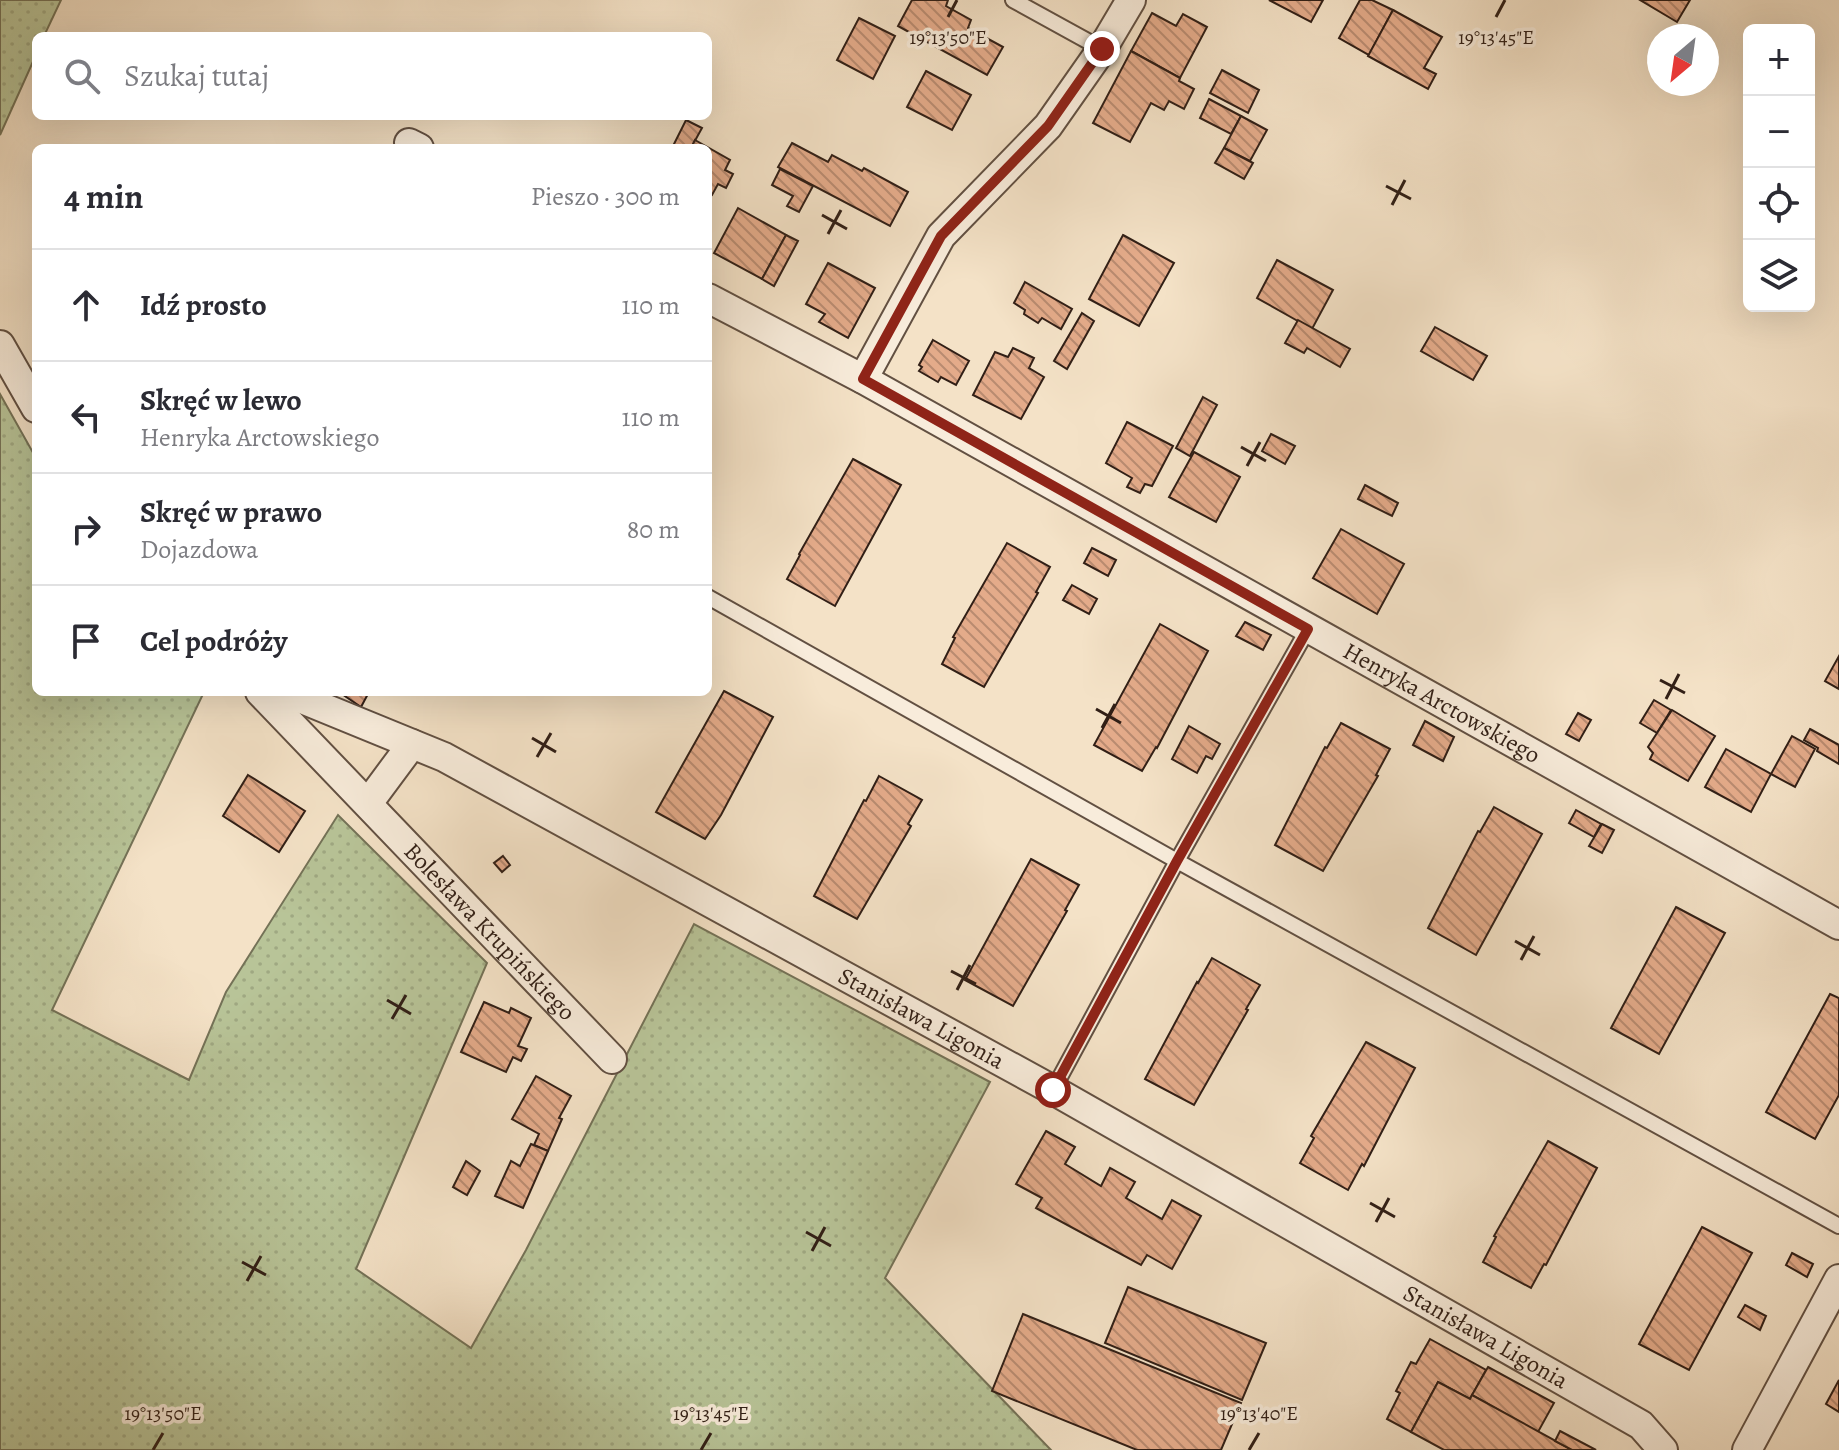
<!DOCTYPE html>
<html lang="pl">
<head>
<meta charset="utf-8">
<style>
	:root { --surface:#fff; --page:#f2f2f3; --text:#2b2b33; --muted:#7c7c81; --line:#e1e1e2 }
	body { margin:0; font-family:Alegreya,serif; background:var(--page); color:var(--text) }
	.controls { position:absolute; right:24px; top:24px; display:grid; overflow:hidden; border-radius:12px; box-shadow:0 8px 32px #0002 }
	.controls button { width:72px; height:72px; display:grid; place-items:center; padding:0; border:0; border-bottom:2px solid var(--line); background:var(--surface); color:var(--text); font:40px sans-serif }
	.compass { position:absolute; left:1647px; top:24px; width:72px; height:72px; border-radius:50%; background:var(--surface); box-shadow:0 8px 32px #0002; rotate:209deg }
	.stop { position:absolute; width:24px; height:24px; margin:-18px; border:6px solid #8f2418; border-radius:50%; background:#fff }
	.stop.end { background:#8f2418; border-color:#fff; box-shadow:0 2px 8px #0008 }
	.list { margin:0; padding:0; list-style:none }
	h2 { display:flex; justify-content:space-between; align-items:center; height:104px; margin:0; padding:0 32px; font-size:34px }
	h2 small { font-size:26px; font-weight:400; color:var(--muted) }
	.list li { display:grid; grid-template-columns:52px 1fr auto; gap:24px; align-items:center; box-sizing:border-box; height:112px; padding:0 32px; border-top:2px solid var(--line) }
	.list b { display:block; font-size:30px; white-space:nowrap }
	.list p { margin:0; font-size:26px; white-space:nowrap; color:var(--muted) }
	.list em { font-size:26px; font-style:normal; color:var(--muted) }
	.icon { flex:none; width:44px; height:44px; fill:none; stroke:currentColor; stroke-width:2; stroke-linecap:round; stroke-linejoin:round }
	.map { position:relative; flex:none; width:1839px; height:1450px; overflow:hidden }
	.search { position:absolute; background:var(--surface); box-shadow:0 8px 32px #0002; left:32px; top:32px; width:680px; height:88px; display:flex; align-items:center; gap:20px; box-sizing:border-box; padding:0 28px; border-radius:12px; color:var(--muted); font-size:30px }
	.panel { position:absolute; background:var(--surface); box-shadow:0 8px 32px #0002; left:32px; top:144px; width:680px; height:552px; border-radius:12px }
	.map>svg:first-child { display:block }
	.grass { fill:url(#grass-dots); stroke:#747257; stroke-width:2 }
	.building { fill:url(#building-back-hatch); stroke:#311f16; stroke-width:2 }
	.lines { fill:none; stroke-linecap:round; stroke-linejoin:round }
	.lane-casing { stroke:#625042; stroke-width:18 }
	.street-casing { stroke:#625042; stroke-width:32 }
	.lane { stroke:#f8ecdb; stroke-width:14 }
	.street { stroke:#f8ecdb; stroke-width:28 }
	.route { stroke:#8f2418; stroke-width:10 }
	.ticks { fill:none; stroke:#311f16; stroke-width:3 }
	.labels { text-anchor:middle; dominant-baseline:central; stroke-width:7; stroke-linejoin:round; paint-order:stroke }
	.street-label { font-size:24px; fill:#311f16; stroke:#f8ecdb }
	.ticks-label { font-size:20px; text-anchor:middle; fill:#311f16; stroke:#f8ecdb; stroke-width:7; stroke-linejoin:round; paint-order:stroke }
</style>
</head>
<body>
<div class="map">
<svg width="1839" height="1450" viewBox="0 0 1839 1450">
	<defs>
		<pattern id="grass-dots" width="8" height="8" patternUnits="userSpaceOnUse" patternTransform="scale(2)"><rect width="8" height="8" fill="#b8c498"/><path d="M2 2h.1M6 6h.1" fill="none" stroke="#9fa882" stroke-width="1.8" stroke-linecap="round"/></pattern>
		<pattern id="building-back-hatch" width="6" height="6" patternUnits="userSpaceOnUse" patternTransform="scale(2)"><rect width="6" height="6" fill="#e4ab8a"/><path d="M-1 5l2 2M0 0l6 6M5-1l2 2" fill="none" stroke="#b98b70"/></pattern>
	</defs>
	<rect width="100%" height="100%" fill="#f4e2c7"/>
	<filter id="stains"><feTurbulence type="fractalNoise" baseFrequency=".0025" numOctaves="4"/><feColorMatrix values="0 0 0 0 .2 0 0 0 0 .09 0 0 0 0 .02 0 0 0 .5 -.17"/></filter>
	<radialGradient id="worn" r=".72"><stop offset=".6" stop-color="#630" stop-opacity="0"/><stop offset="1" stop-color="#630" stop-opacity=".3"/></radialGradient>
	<g class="grass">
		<path d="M0 0H61L44 36H36V55L0 135Z"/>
		<path d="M0 394 36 458V692H204L52 1010 189 1080 226 992 338 815 487 963 356 1269 471 1348 526 1250 694 924 990 1082 885 1278 1051 1450H0Z"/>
	</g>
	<g class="building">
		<path d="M912 0H948L946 6 971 20 968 28 1003 47 987 75 898 26Z"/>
		<path d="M1269 0H1323L1311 22Z"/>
		<path d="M1360 0H1372L1393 10 1369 55 1339 38Z"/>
		<path d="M1640 0H1690L1677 22Z"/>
		<path d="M1393 10 1442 37 1424 68 1436 74 1428 89 1368 56Z"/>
		<path d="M1152 13 1176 26 1183 14 1207 27 1180 78 1131 51Z"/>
		<path d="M859 18 895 36 873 79 837 60Z"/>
		<path d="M1131 51 1180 78 1179 81 1194 89 1184 109 1169 101 1164 110 1151 103 1130 142 1093 123Z"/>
		<path d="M1222 70 1259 90 1248 113 1210 93Z"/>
		<path d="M926 71 971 95 952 130 907 107Z"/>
		<path d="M1209 99 1241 116 1231 134 1200 118Z"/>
		<path d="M1241 116 1267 130 1250 161 1224 148Z"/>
		<path d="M686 120 702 128 691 148H672Z"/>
		<path d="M695 140 730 160 725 170 733 174 726 188 718 184 712 195 708 193V148H691Z"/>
		<path d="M792 143 828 162 832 155 862 171 864 168 908 192 890 226 778 167Z"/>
		<path d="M1224 148 1253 163 1244 179 1215 163Z"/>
		<path d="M780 169 813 186 799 212 787 206 793 196 772 185Z"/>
		<path d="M738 208 786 235 762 279 714 253Z"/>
		<path d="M786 235 798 241 774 286 762 279Z"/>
		<path d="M1123 235 1174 263 1139 326 1089 299Z"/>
		<path d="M1277 260 1333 290 1312 329 1257 298Z"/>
		<path d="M828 263 875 288 848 338 819 322 825 314 806 304Z"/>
		<path d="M1025 282 1072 309 1061 329 1042 318 1038 323 1024 314 1025 310 1014 303Z"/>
		<path d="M1082 313 1094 321 1067 369 1054 361Z"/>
		<path d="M1298 320 1350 349 1340 367 1307 348 1304 353 1285 343Z"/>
		<path d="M1435 327 1487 356 1473 380 1421 351Z"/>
		<path d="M933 340 969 361 956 385 941 377 938 382 919 371 922 367 919 365Z"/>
		<path d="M1013 348 1034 358 1029 368 1044 377 1021 419 973 395 995 352 1008 357Z"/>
		<path d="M1203 397 1217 405 1190 456 1176 448Z"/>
		<path d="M1127 422 1173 446 1152 486 1145 484 1140 493 1127 487 1132 478 1106 463Z"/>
		<path d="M1271 434 1295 446 1285 464 1262 451Z"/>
		<path d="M1194 452 1240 477 1216 522 1169 497Z"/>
		<path d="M853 459 901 485 835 606 787 579 800 555 799 554Z"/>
		<path d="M1365 485 1398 503 1392 516 1358 499Z"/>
		<path d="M1341 529 1404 564 1377 614 1313 578Z"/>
		<path d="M1007 543 1050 567 1036 592 1038 593 984 687 942 664 955 638 953 637Z"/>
		<path d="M1092 548 1116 560 1108 576 1084 563Z"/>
		<path d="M1072 585 1097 599 1089 614 1063 600Z"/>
		<path d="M1245 622 1271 635 1263 650 1236 636Z"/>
		<path d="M1160 624 1208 651 1157 748 1156 747 1142 771 1094 745Z"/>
		<path d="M1839 656V689L1825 681Z"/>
		<path d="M724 691 773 717 721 815 705 839 656 812Z"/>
		<path d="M339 692H369L361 707Z"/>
		<path d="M1654 700 1671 710 1657 733 1640 723Z"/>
		<path d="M1672 710 1715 736 1688 781 1650 759 1653 753 1648 747Z"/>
		<path d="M1578 713 1591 720 1579 741 1566 734Z"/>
		<path d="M1425 721 1454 737 1443 761 1413 745Z"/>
		<path d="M1341 723 1390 749 1376 775 1378 776 1323 871 1275 845 1325 747 1327 748Z"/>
		<path d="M1189 726 1220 744 1212 759 1206 756 1197 773 1172 759Z"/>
		<path d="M1810 729 1839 745V764L1817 751 1818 748 1804 740Z"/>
		<path d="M1792 736 1815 749 1795 787 1771 774Z"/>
		<path d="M1726 749 1771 774 1751 812 1705 787Z"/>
		<path d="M248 775 305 811 279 852 223 816Z"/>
		<path d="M879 776 922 800 908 824 911 826 857 919 814 896 864 800 866 801Z"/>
		<path d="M1494 807 1542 834 1476 955 1428 928 1478 831 1480 832Z"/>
		<path d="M1576 810 1601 824 1594 837 1569 823Z"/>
		<path d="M1602 824 1614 830 1602 853 1589 846Z"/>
		<path d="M503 856 510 865 502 872 494 863Z"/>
		<path d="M1031 859 1079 885 1065 910 1067 911 1013 1006 965 980Z"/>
		<path d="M1676 907 1725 933 1659 1054 1611 1028Z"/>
		<path d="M1212 958 1260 985 1246 1009 1248 1010 1194 1105 1145 1079 1197 982 1198 983Z"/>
		<path d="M1830 994 1839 998V1095L1815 1139 1766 1112Z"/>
		<path d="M484 1002 509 1013 511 1008 531 1018 518 1046 527 1049 521 1061 513 1057 506 1072 461 1052Z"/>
		<path d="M1366 1042 1415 1068 1364 1166 1362 1164 1348 1190 1300 1163 1314 1138 1311 1136Z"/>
		<path d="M536 1076 571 1096 559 1118 562 1119 548 1151 534 1145 539 1134 512 1119Z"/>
		<path d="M1046 1131 1075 1147 1065 1164 1101 1186 1110 1168 1135 1182 1126 1198 1162 1219 1172 1200 1201 1216 1172 1269 1147 1255 1141 1265 1036 1208 1042 1198 1016 1184Z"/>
		<path d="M1548 1141 1597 1168 1546 1265 1544 1264 1531 1288 1483 1262 1496 1237 1494 1236Z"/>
		<path d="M531 1144 548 1151 523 1208 495 1196 511 1161 520 1166Z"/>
		<path d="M466 1161 480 1171 467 1195 453 1187Z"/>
		<path d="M1702 1227 1752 1253 1689 1370 1639 1344Z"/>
		<path d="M1792 1253 1813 1264 1807 1277 1786 1265Z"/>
		<path d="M1128 1287 1266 1343 1242 1400 1105 1343Z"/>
		<path d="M1745 1305 1766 1316 1760 1330 1738 1317Z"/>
		<path d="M1023 1314 1241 1403 1221 1450H1137L992 1391Z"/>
		<path d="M1430 1339 1486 1370 1470 1399 1438 1382 1411 1432 1387 1419 1400 1393 1396 1391 1411 1362 1416 1364Z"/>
		<path d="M1488 1367 1554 1403 1538 1432 1472 1395Z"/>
		<path d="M1839 1380V1412L1826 1404Z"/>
		<path d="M1438 1382 1470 1399 1472 1395 1572 1450H1444L1411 1432Z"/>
		<path d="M1560 1431 1596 1450H1572L1555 1441Z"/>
	</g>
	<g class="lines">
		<defs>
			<g id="lane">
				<path d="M1013 0 1102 49"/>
				<path d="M708 597 1177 861 1839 1226"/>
				<path d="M1053 1090 1177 861 1308 629"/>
			</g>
			<g id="street">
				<path d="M409 143 419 148"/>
				<path id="s1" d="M708 298 863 379 1839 925"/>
				<path d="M0 345 36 408"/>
				<path d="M863 379 941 236 1048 126 1102 49 1131 0"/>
				<path id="s2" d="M260 692 612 1059"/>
				<path id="s3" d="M285 692 444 757 1053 1090 1641 1425 1663 1450"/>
				<path d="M369 802 412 744"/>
				<path d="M1747 1450 1839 1279"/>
			</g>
		</defs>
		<use href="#lane" class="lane-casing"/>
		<use href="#street" class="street-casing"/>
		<use href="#lane" class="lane"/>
		<use href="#street" class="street"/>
	</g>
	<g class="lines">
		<path class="route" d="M1053 1090 1177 861 1308 629 863 379 941 236 1048 126 1102 49"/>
	</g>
	<path class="ticks" d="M948 17 957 0M1496 17 1505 0M1386 186 1411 199M1392 205 1405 180M822 215 847 229M828 234 841 210M1241 447 1266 461M1247 466 1260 442M1660 680 1685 693M1666 699 1679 674M1096 709 1121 723M1102 728 1115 704M532 738 556 752M537 757 551 733M1515 941 1540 955M1521 960 1534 936M951 971 976 984M957 990 970 965M387 1000 411 1014M392 1019 406 995M1370 1203 1395 1217M1376 1222 1389 1198M806 1232 831 1246M812 1251 825 1227M242 1262 266 1275M247 1281 261 1256M153 1450 163 1433M701 1450 711 1433M1249 1450 1259 1433"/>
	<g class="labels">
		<g class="street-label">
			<text stroke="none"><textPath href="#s1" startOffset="838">Henryka Arctowskiego</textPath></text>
			<text stroke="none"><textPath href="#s2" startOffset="332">Bolesława Krupińskiego</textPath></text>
			<text stroke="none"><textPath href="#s3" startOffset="716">Stanisława Ligonia</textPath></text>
			<text stroke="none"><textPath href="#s3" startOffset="1364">Stanisława Ligonia</textPath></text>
		</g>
	</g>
	<g class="ticks-label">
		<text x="948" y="44">19°13'50"E</text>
		<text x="1496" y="44">19°13'45"E</text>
		<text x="163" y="1420">19°13'50"E</text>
		<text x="711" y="1420">19°13'45"E</text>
		<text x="1259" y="1420">19°13'40"E</text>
	</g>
	<rect width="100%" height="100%" filter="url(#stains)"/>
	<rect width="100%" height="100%" fill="url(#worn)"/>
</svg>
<div class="controls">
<button>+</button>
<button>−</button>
<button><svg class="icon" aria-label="locate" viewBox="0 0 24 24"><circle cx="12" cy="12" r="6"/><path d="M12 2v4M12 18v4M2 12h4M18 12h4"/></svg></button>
<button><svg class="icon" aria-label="layers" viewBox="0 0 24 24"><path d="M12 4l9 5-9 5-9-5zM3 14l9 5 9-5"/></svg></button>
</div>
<svg class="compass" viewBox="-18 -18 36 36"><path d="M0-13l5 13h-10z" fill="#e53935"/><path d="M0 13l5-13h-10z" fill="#7c7c81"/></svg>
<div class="stop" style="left:1053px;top:1090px"></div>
<div class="stop end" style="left:1102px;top:49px"></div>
<div class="search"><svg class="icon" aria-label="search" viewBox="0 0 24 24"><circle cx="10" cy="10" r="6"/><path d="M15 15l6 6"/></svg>Szukaj tutaj</div>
<section class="panel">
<h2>4 min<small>Pieszo · 300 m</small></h2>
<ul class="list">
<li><svg class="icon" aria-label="ahead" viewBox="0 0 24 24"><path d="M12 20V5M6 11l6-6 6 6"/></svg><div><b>Idź prosto</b></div><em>110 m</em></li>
<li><svg class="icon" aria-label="left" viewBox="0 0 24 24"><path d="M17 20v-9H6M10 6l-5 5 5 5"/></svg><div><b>Skręć w lewo</b><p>Henryka Arctowskiego</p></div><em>110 m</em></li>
<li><svg class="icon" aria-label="right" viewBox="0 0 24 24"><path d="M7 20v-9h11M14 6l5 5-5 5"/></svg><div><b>Skręć w prawo</b><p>Dojazdowa</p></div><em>80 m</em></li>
<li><svg class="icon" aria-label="arrive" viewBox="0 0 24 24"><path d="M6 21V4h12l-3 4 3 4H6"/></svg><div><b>Cel podróży</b></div></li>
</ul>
</section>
</div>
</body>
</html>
